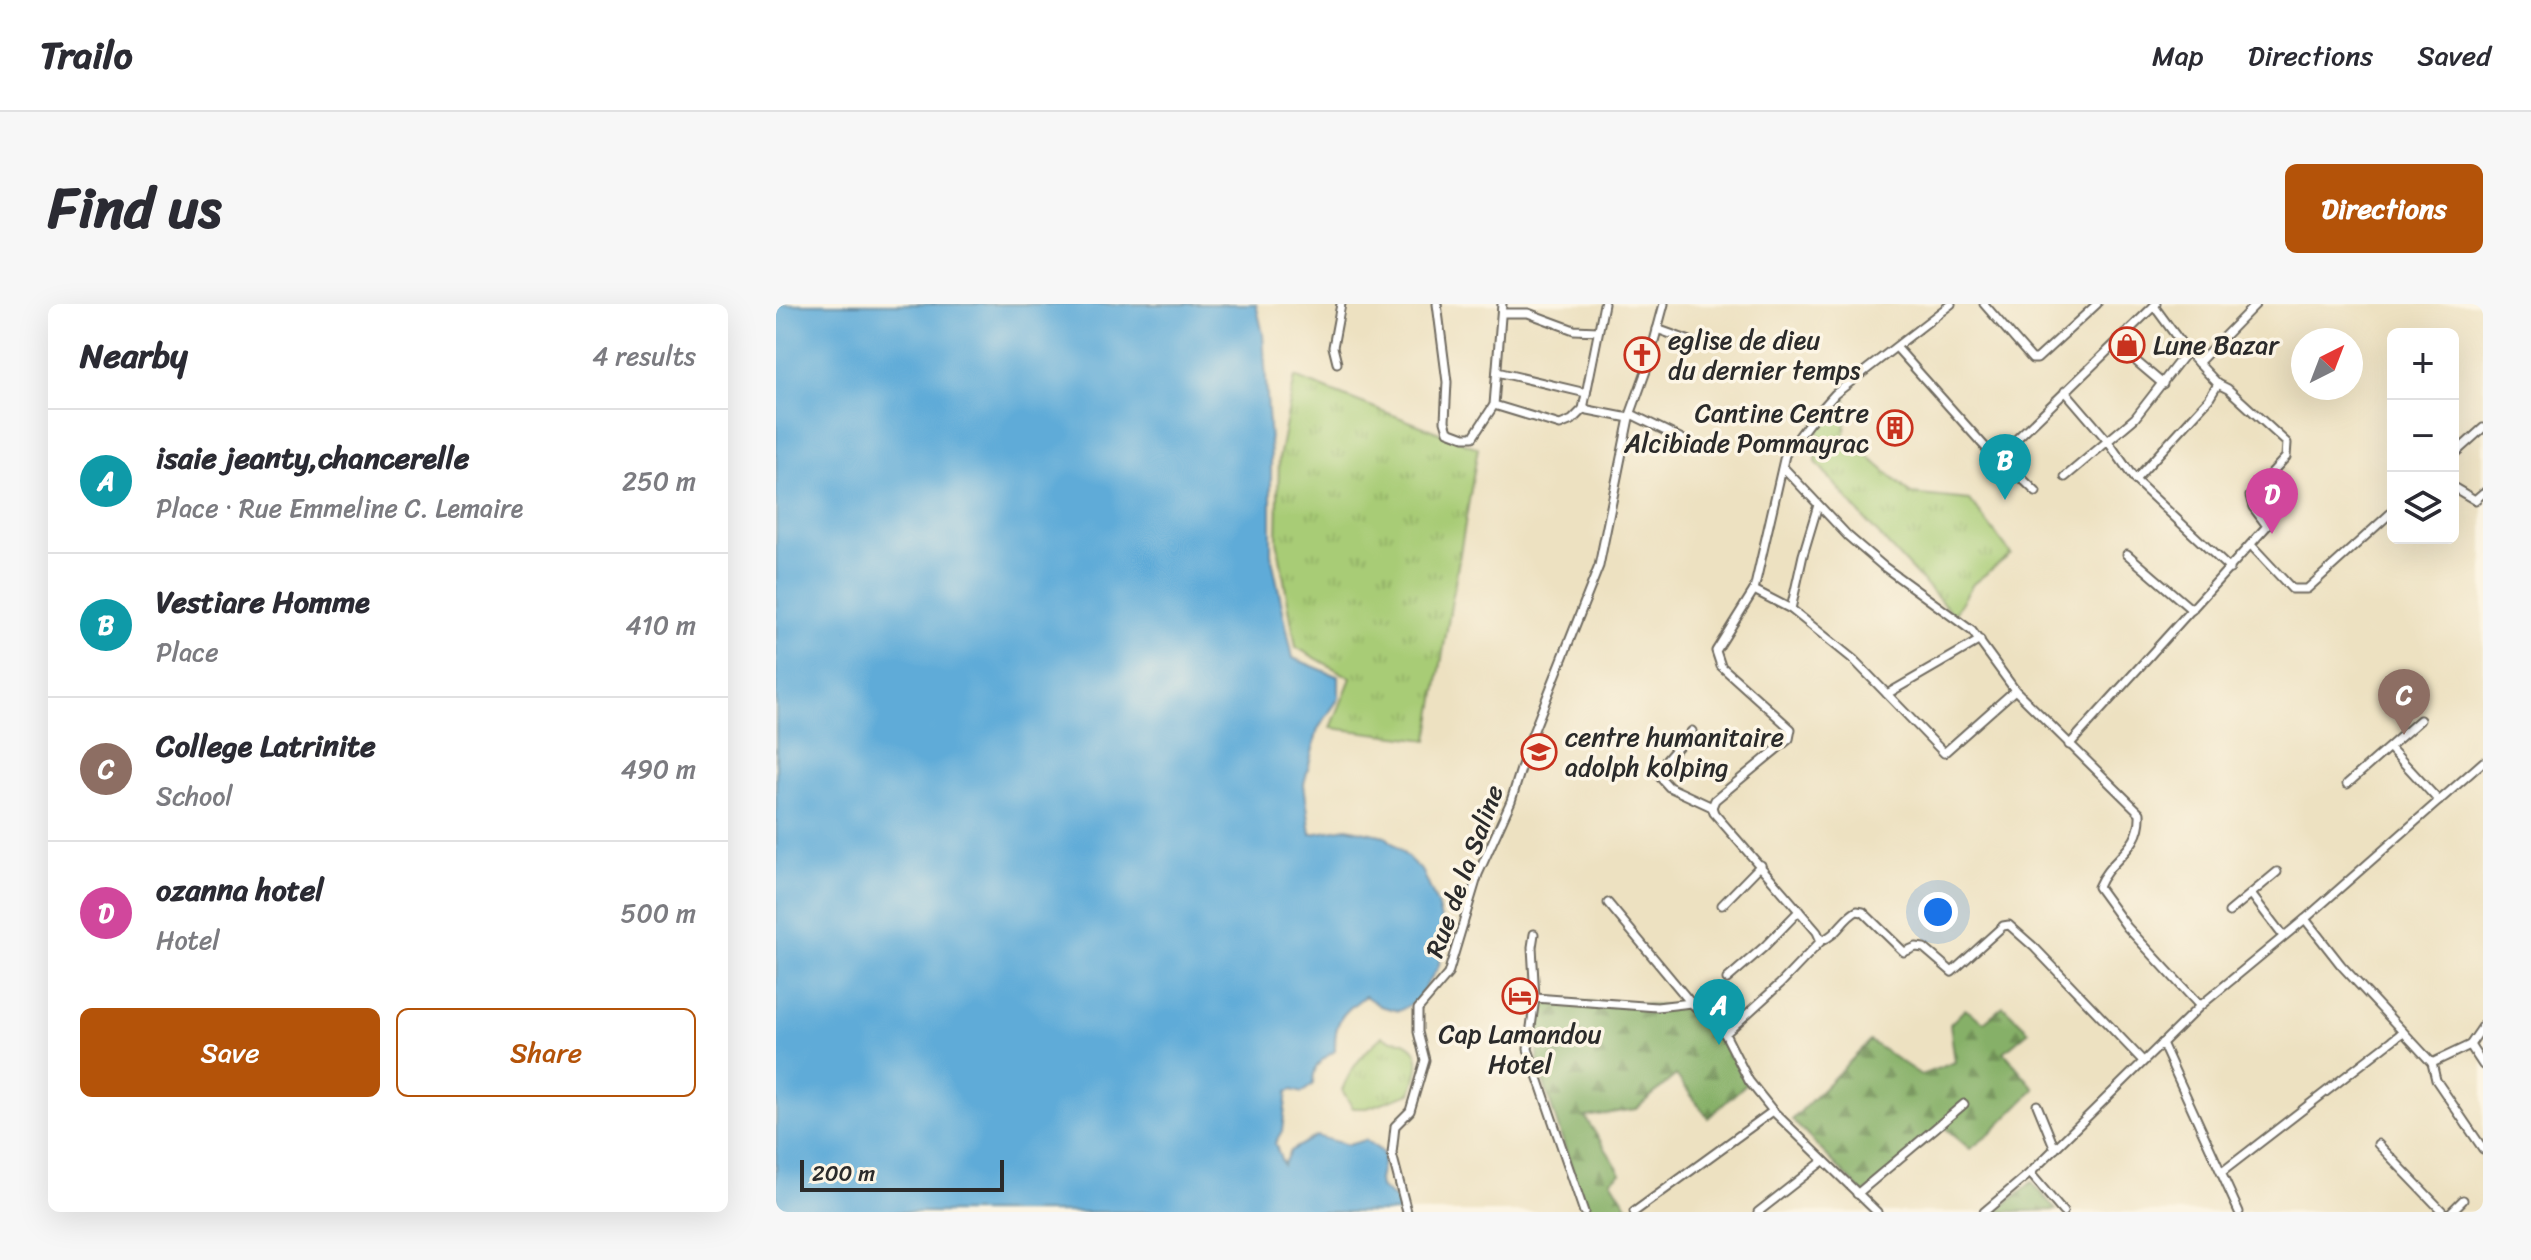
<!DOCTYPE html>
<html lang="en">
<head>
<meta charset="utf-8">
<style>
	:root { --surface:#fff; --page:#f7f7f7; --text:#2b2b33; --muted:#7c7c81; --line:#e1e1e2; --accent:#b45309 }
	body { margin:0; font-family:Sriracha,sans-serif; background:var(--page); color:var(--text) }
	.controls { position:absolute; right:24px; top:24px; display:grid; overflow:hidden; border-radius:12px; box-shadow:0 8px 32px #0002 }
	.controls button { width:72px; height:72px; display:grid; place-items:center; padding:0; border:0; border-bottom:2px solid var(--line); background:var(--surface); color:var(--text); font:40px sans-serif }
	.compass { position:absolute; left:1515px; top:24px; width:72px; height:72px; border-radius:50%; background:var(--surface); box-shadow:0 8px 32px #0002; rotate:42deg }
	.scale { position:absolute; left:24px; bottom:20px; width:204px; box-sizing:border-box; padding-left:8px; border:4px solid #2b2b2b; border-top:0; font-size:22px; line-height:28px; white-space:nowrap; color:#2b2b2b; -webkit-text-stroke:6px #fcf5e5; paint-order:stroke }
	.you { position:absolute; left:1162px; top:608px; width:28px; height:28px; margin:-20px; border:6px solid #fff; border-radius:50%; background:#1a73e8; box-shadow:0 0 0 12px #1a73e833 }
	.badge { display:grid; place-items:center; width:52px; height:52px; border-radius:50%; background:var(--accent); color:#fff; font-size:26px; font-weight:700 }
	.pin { position:absolute; translate:-50% -66px; filter:drop-shadow(0 2px 4px #0008) }
	.pin::after { content:''; position:absolute; top:42px; width:28px; height:24px; background:inherit; clip-path:polygon(0 0,100% 0,50% 100%) }
	.list { margin:0; padding:0; list-style:none }
	h2 { display:flex; justify-content:space-between; align-items:center; height:104px; margin:0; padding:0 32px; font-size:34px }
	h2 small { font-size:26px; font-weight:400; color:var(--muted) }
	.list li { display:grid; grid-template-columns:52px 1fr auto; gap:24px; align-items:center; box-sizing:border-box; height:144px; padding:0 32px; border-top:2px solid var(--line) }
	.list b { display:block; font-size:30px; white-space:nowrap }
	.list p { margin:0; font-size:26px; white-space:nowrap; color:var(--muted) }
	.list em { font-size:26px; font-style:normal; color:var(--muted) }
	.actions { display:flex; gap:16px; padding:24px 32px }
	.actions a { flex:1; padding:18px 0; border:2px solid var(--accent); border-radius:12px; text-align:center; font-size:28px; color:var(--accent) }
	.actions .main { background:var(--accent); color:#fff }
	.icon { flex:none; width:44px; height:44px; fill:none; stroke:currentColor; stroke-width:2; stroke-linecap:round; stroke-linejoin:round }
	.map { position:relative; flex:none; width:1707px; height:908px; overflow:hidden; border-radius:12px }
	header { display:flex; align-items:center; gap:48px; box-sizing:border-box; height:112px; padding:0 40px; background:var(--surface); border-bottom:2px solid var(--line) }
	header strong { font-size:38px }
	nav { display:flex; gap:44px; margin-inline-start:auto; font-size:28px }
	.intro { display:flex; align-items:center; justify-content:space-between; box-sizing:border-box; height:192px; padding:0 48px }
	h1 { margin:0; font-size:56px }
	.button { padding:20px 36px; border-radius:12px; background:var(--accent); color:#fff; font-size:28px; font-weight:700 }
	main { display:flex; gap:48px; padding:0 48px }
	aside { flex:1; background:var(--surface); border-radius:12px; box-shadow:0 8px 32px #0002 }
	.map>svg:first-child { display:block }
	.grass { fill:url(#grass-tufts); stroke:#6a7c50; stroke-width:2 }
	.forest { fill:url(#forest-firs); stroke:#586e49; stroke-width:2 }
	.water { fill:#5fabd8; stroke:#456b82; stroke-width:2 }
	.lines { fill:none; stroke-linecap:round; stroke-linejoin:round }
	.minor-casing { stroke:#6f6b60; stroke-width:11 }
	.minor { stroke:#fff; stroke-width:7 }
	.labels { text-anchor:middle; dominant-baseline:central; stroke-width:7; stroke-linejoin:round; paint-order:stroke }
	.poi-label { font-size:26px; fill:#2b2b2b; stroke:#fcf5e5; text-anchor:start }
	.street-label { font-size:26px; fill:#2b2b2b; stroke:#fcf5e5 }
</style>
</head>
<body>
<header>
<strong>Trailo</strong>
<nav><a>Map</a><a>Directions</a><a>Saved</a></nav>
</header>
<div class="intro"><h1>Find us</h1><a class="button">Directions</a></div>
<main>
<aside>
<h2>Nearby<small>4 results</small></h2>
<ul class="list">
<li><span class="badge" style="background:#0f9aa8">A</span><div><b>isaie jeanty,chancerelle</b><p>Place · Rue Emmeline C. Lemaire</p></div><em>250 m</em></li>
<li><span class="badge" style="background:#0f9aa8">B</span><div><b>Vestiare Homme</b><p>Place</p></div><em>410 m</em></li>
<li><span class="badge" style="background:#8d6e63">C</span><div><b>College Latrinite</b><p>School</p></div><em>490 m</em></li>
<li><span class="badge" style="background:#d1479c">D</span><div><b>ozanna hotel</b><p>Hotel</p></div><em>500 m</em></li>
</ul>
<div class="actions"><a class="main">Save</a><a>Share</a></div>
</aside>
<div class="map">
<svg width="1707" height="908" viewBox="0 0 1707 908">
	<defs>
		<pattern id="grass-tufts" width="24" height="20" patternUnits="userSpaceOnUse" patternTransform="scale(2)"><rect width="24" height="20" fill="#a8cc76"/><path d="M3 7l-1-3M5 7V3M7 7l1-3M15 17l-1-3M17 17v-4M19 17l1-3" fill="none" stroke="#91af66"/></pattern>
		<pattern id="forest-firs" width="22" height="20" patternUnits="userSpaceOnUse" patternTransform="scale(2)"><rect width="22" height="20" fill="#86b067"/><path d="M5 1l3.5 6h-7zM16 11l3.5 6h-7z" fill="#6e8f55"/></pattern>
	</defs>
	<rect width="100%" height="100%" fill="#fcf5e5"/>
	<filter id="ink" filterUnits="userSpaceOnUse"><feTurbulence type="fractalNoise" baseFrequency=".0125" numOctaves="2"/><feDisplacementMap in="SourceGraphic" scale="16" xChannelSelector="R" yChannelSelector="G"/><feConvolveMatrix kernelMatrix="1 2 1 2 8 2 1 2 1" color-interpolation-filters="sRGB"/></filter>
	<filter id="wash" filterUnits="userSpaceOnUse"><feTurbulence type="fractalNoise" baseFrequency=".006" numOctaves="4" result="noise"/><feDisplacementMap in="SourceGraphic" scale="32" xChannelSelector="R" yChannelSelector="G"/><feGaussianBlur stdDeviation="1.8" result="paint"/><feColorMatrix in="noise" values="0 0 0 0 0 0 0 0 0 0 0 0 0 0 0 0 0 1.4 0 .05"/><feComposite in="paint" operator="in"/></filter>
	<g filter="url(#wash)">
		<rect width="100%" height="100%" fill="#ede1c1"/>
		<g class="grass">
			<path d="M519 73 702 144 652 436 555 424 575 374 520 343 501 236 503 154Z"/>
			<path d="M1064 93 1070 94 1069 132 1135 190 1194 196 1235 250 1197 280 1178 311 1090 217 1040 158 1042 126Z"/>
			<path d="M607 732C615 738 617 735 625 737 652 745 641 772 635 789L591 804H577L566 786C575 764 588 747 607 732Z"/>
		</g>
		<g class="forest">
			<path d="M763 697 914 702 951 738 970 780 932 814 900 771 860 805 809 813 845 869 835 876 855 908H810L762 761Z"/>
			<path d="M1227 702 1253 727 1228 748 1259 785 1214 830 1194 845 1168 823 1088 890 1016 816 1094 737 1145 771 1179 758 1174 720 1189 705 1208 718Z"/>
			<path d="M1256 878 1280 906 1220 908Z"/>
		</g>
		<path class="water" d="M0 0H480L487 30 495 154V250L517 354 563 373V394L542 425 528 480 535 530 571 524 609 532 647 568 661 600 667 622 663 662 640 697 623 707 604 702 589 692C565 710 558 716 559 747 544 756 537 762 537 780L526 789 516 786 511 788 506 827 499 839 507 861 514 847 540 832 572 841 589 836 605 847 608 853 603 876 604 883 622 897 624 908H0Z"/>
	</g>
	<g filter="url(#ink)">
		<g class="lines">
			<defs>
				<g id="minor">
					<path d="M661 0 671 78 669 117 672 127 688 133H697L718 101 726 0"/>
					<path d="M1208 0 1256 55H1261L1321 0"/>
					<path d="M726 9H752L798 26 822 27"/>
					<path d="M881 25 925 41"/>
					<path d="M1342 36 1361 58 1387 80"/>
					<path d="M1121 44 1218 153 1223 152 1380 0"/>
					<path d="M561 59 557 43 565 0"/>
					<path d="M1422 59 1480 0"/>
					<path d="M721 68 810 89"/>
					<path d="M1289 87 1331 136 1359 176 1454 265"/>
					<path d="M718 101 784 121 796 116 807 105 828 0"/>
					<path d="M807 105 853 114"/>
					<path d="M855 110 906 135"/>
					<path d="M1677 151 1707 124"/>
					<path d="M1223 152 1260 188"/>
					<path d="M1007 163 1072 232 1107 262 1196 327 1239 386 1364 509C1366 546 1334 553 1322 583L1351 623 1424 702"/>
					<path d="M1289 173 1359 114 1411 47"/>
					<path d="M1359 176 1433 95 1442 80 1411 47 1378 2"/>
					<path d="M1677 183 1699 196 1707 189"/>
					<path d="M1042 201 1027 251 1015 305 1078 356 1111 390 1204 336"/>
					<path d="M1475 241 1516 285H1531L1617 207"/>
					<path d="M1351 250 1416 306"/>
					<path d="M978 286 1015 305"/>
					<path d="M1111 390 1168 449 1239 386"/>
					<path d="M916 427 886 461 883 472 893 483 936 503"/>
					<path d="M1293 441 1491 222 1477 203 1474 192 1510 153 1511 139 1452 85 1442 80"/>
					<path d="M1614 444 1663 497"/>
					<path d="M1571 480 1644 416"/>
					<path d="M1475 590 1507 632"/>
					<path d="M832 599 915 699"/>
					<path d="M946 601 985 561"/>
					<path d="M1453 608 1501 568"/>
					<path d="M1529 615 1565 661 1656 759"/>
					<path d="M758 630 756 643 759 694 752 745 808 908"/>
					<path d="M1045 637C1062 631 1066 615 1081 607L1087 608 1128 648 1140 643 1148 644 1176 668 1227 622 1233 621 1259 644 1367 757"/>
					<path d="M951 675 988 643 1023 607"/>
					<path d="M759 694 881 703 915 699 949 730"/>
					<path d="M1707 722 1694 741 1656 759 1660 776 1707 845"/>
					<path d="M1386 739 1463 908"/>
					<path d="M1694 741 1707 761"/>
					<path d="M1261 801 1279 845"/>
					<path d="M1602 840 1667 908"/>
					<path d="M1446 868 1627 728"/>
					<path d="M1254 869 1287 908"/>
					<path d="M1081 890 1188 800"/>
					<path d="M631 908 616 850 619 822 634 807 649 756 642 728V705L672 670 702 570 735 497 754 436 823 262 853 114 870 67 888 0"/>
					<path d="M858 908 997 807"/>
					<path d="M982 908 1047 857"/>
					<path d="M1101 908 997 807 973 777 949 730 1004 680 1045 637 1041 628 1023 607 938 509 936 503 939 496 1013 435 1015 425 945 362 940 347 978 286 1009 151 1033 119 1059 90 1175 0"/>
					<path d="M1208 908 1254 869 1424 702 1529 615 1707 458"/>
					<path d="M1675 908 1687 896"/>
				</g>
			</defs>
			<use href="#minor" class="minor-casing"/>
			<use href="#minor" class="minor"/>
		</g>
	</g>
	<defs>
		<symbol id="shop-ring" viewBox="-11 -11 22 22"><circle r="9.5" fill="#fcf5e5" stroke="#c8321e" stroke-width="1.5"/><path d="M-5-2.5h2.3a2.7 3.5 0 0 1 5.4 0H5L5.5 6h-11ZM-1.5-2.5h3a1.5 2.3 0 0 0-3 0Z" fill="#c8321e"/></symbol>
		<symbol id="church-ring" viewBox="-11 -11 22 22"><circle r="9.5" fill="#fcf5e5" stroke="#c8321e" stroke-width="1.5"/><path d="M-1.2-6h2.4v3.5h3.3v2.4h-3.3V6h-2.4V-.1h-3.3v-2.4h3.3Z" fill="#c8321e"/></symbol>
		<symbol id="building-ring" viewBox="-11 -11 22 22"><circle r="9.5" fill="#fcf5e5" stroke="#c8321e" stroke-width="1.5"/><path d="M-4-6H4V6H1V3H-1V6H-4ZM-2.5-4.3h1.7v1.8h-1.7ZM.8-4.3h1.7v1.8H.8ZM-2.5-1h1.7V.8h-1.7ZM.8-1h1.7V.8H.8Z" fill="#c8321e"/></symbol>
		<symbol id="university-ring" viewBox="-11 -11 22 22"><circle r="9.5" fill="#fcf5e5" stroke="#c8321e" stroke-width="1.5"/><path d="M0-5L7-2L0 1L-7-2ZM-4 1L0 2.5L4 1V4Q0 6-4 4Z" fill="#c8321e"/></symbol>
		<symbol id="hotel-ring" viewBox="-11 -11 22 22"><circle r="9.5" fill="#fcf5e5" stroke="#c8321e" stroke-width="1.5"/><path d="M-6-4.5h1.5V1H6V5H4.5V3h-9V5H-6ZM-4 0a1.8 1.8 0 1 1 3.6 0ZM.5 0V-2.5h3Q6-2.5 6 0Z" fill="#c8321e"/></symbol>
	</defs>
	<g fill-rule="evenodd">
		<use href="#shop-ring" x="1331" y="21" width="40" height="40"/>
		<use href="#church-ring" x="846" y="31" width="40" height="40"/>
		<use href="#building-ring" x="1099" y="104" width="40" height="40"/>
		<use href="#university-ring" x="743" y="428" width="40" height="40"/>
		<use href="#hotel-ring" x="724" y="672" width="40" height="40"/>
	</g>
	<g class="labels">
		<g class="poi-label">
			<text x="892" y="36">eglise de dieu<tspan x="892" dy="30">du dernier temps</tspan></text>
			<text x="1377" y="41">Lune Bazar</text>
			<text x="1093" y="109" text-anchor="end">Cantine Centre<tspan x="1093" dy="30">Alcibiade Pommayrac</tspan></text>
			<text x="789" y="433">centre humanitaire<tspan x="789" dy="30">adolph kolping</tspan></text>
			<text x="744" y="730" text-anchor="middle">Cap Lamandou<tspan x="744" dy="30">Hotel</tspan></text>
		</g>
		<g class="street-label">
			<text transform="translate(688 567) rotate(-70)">Rue de la Saline</text>
		</g>
	</g>
</svg>
<div class="controls">
<button>+</button>
<button>−</button>
<button><svg class="icon" aria-label="layers" viewBox="0 0 24 24"><path d="M12 4l9 5-9 5-9-5zM3 14l9 5 9-5"/></svg></button>
</div>
<svg class="compass" viewBox="-18 -18 36 36"><path d="M0-13l5 13h-10z" fill="#e53935"/><path d="M0 13l5-13h-10z" fill="#7c7c81"/></svg>
<div class="scale">200 m</div>
<div class="you"></div>
<div class="pin badge" style="left:943px;top:741px;background:#0f9aa8">A</div>
<div class="pin badge" style="left:1229px;top:196px;background:#0f9aa8">B</div>
<div class="pin badge" style="left:1628px;top:431px;background:#8d6e63">C</div>
<div class="pin badge" style="left:1496px;top:230px;background:#d1479c">D</div>
</div>
</main>
</body>
</html>
